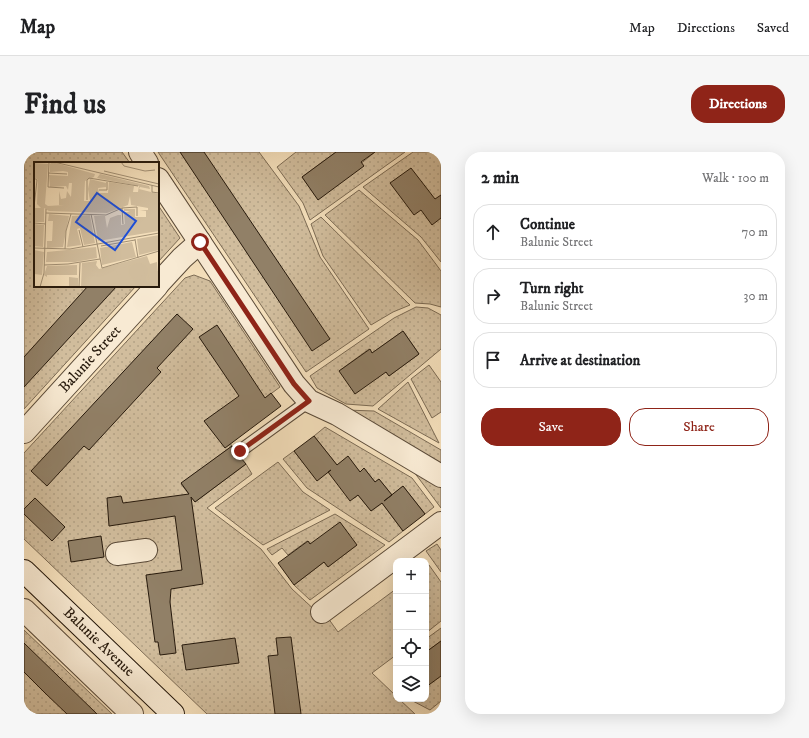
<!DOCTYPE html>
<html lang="en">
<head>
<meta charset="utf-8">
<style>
	:root { --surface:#fff; --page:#f6f6f6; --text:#202124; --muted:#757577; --line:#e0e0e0; --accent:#8f2418 }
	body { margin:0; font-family:"IM FELL DW Pica",serif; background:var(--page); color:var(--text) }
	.controls { position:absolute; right:12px; bottom:12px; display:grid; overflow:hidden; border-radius:8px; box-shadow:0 4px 16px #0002 }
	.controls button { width:36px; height:36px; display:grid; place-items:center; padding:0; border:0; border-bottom:1px solid var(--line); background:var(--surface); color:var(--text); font:20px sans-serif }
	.stop { position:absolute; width:12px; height:12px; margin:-9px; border:3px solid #8f2418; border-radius:50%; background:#fff }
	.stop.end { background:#8f2418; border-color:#fff; box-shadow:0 1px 4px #0008 }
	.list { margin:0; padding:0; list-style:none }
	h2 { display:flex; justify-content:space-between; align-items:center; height:52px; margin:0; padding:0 16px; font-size:17px }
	h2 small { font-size:13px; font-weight:400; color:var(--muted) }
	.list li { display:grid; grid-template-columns:26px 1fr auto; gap:12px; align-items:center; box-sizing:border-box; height:56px; margin:0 8px 8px; padding:0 8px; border:1px solid var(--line); border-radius:16px }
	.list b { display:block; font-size:15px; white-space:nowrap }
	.list p { margin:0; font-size:13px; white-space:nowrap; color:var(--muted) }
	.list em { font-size:13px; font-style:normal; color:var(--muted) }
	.actions { display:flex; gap:8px; padding:12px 16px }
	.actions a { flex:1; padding:9px 0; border:1px solid var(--accent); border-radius:16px; text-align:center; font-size:14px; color:var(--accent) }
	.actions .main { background:var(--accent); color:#fff }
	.icon { flex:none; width:22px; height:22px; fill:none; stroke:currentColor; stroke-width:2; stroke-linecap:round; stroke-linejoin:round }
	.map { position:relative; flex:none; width:417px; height:562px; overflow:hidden; border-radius:16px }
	header { display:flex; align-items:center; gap:24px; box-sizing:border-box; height:56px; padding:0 20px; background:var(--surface); border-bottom:1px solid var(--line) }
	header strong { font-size:19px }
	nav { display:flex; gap:22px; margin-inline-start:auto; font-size:14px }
	.intro { display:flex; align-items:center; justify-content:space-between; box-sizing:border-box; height:96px; padding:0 24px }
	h1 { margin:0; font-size:28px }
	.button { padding:10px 18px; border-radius:16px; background:var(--accent); color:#fff; font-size:14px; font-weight:700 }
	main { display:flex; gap:24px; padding:0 24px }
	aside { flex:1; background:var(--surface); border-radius:16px; box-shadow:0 4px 16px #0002 }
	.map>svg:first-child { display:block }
	.grass { fill:url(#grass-dots); stroke:#7c6b54; fill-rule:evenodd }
	.building { fill:#918067; stroke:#26190c }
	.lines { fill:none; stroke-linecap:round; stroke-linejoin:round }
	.lane-casing { stroke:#5a4a38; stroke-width:14 }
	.street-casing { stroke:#5a4a38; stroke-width:24 }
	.secondary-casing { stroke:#26190c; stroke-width:24 }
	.lane { stroke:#f8ead3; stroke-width:12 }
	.street { stroke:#f8ead3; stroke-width:22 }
	.secondary { stroke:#f8ead3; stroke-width:22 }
	.route { stroke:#8f2418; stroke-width:5 }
	.labels { text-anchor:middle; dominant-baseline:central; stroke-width:4; stroke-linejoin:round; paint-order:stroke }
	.street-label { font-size:15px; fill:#26190c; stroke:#f8ead3 }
	.inset-road { fill:none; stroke:#a29075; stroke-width:1 }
	.view { fill:#1d4ed8; fill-opacity:0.15; stroke:#1d4ed8; stroke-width:2 }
	.inset-edge { fill:none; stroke:#26190c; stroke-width:2 }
</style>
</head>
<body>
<header>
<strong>Map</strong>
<nav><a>Map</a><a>Directions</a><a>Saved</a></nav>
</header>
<div class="intro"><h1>Find us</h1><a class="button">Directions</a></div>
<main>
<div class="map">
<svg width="417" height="562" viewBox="0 0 417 562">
	<defs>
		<pattern id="grass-dots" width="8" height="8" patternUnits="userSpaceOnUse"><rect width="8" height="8" fill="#d1bd9d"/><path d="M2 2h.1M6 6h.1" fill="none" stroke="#b3a286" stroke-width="1.8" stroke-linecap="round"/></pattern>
	</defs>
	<rect width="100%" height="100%" fill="#f4dfbb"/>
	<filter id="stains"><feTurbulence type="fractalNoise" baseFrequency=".005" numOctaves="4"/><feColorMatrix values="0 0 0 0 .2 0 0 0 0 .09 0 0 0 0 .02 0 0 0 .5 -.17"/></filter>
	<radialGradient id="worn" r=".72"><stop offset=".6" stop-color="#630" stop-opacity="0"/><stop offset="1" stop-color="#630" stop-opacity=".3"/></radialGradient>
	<g class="grass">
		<path d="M0 0H98L106 11H11V134H112L0 257Z"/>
		<path d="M134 0H235L275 54 296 105 345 177 282 220Z"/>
		<path d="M272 0H312L278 25 294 47 351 0H381L286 68 279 51 253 15Z"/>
		<path d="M389 0H415L417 2V110L397 85 339 35Z"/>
		<path d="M335 38 394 88 417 119V155L406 152 391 151 301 63Z"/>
		<path d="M134 53 156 86 134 110Z"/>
		<path d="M297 65 386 153 369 160 347 173 299 104 287 72Z"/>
		<path d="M170 123 186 129 256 235 197 279 208 294 157 332 171 350 222 312 228 322 183 356 237 397 268 437 294 461 304 466 314 480 372 437V503L348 521 372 544V547H375L391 562H183L0 387V301L161 126Z"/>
		<path d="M392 155 404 156 417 163V197L349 254 322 252 293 236 286 224 370 166ZM379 179 395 202 365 224 362 220 315 219 345 197 348 201Z"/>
		<path d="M405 213 417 230V260L408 266 387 227Z"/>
		<path d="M384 230 415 291 354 257Z"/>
		<path d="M322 258 350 259 417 298V314Z"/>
		<path d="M301 275 388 326 410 355 401 362 379 334 368 343 355 327 351 330 340 316 336 320 324 305 313 313 290 284Z"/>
		<path d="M270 299 293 328 304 320 320 332 331 346 334 343 347 359 358 351 379 379 365 390 283 336 259 307Z"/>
		<path d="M254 310 279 340 306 358 239 393 191 356Z"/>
		<path d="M390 320 417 335V356Z"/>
		<path d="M311 362 361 393 286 448 270 433 300 410 304 415 333 393 287 392 283 389 264 403 258 396 248 403 243 397Z"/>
		<path d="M413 392 417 398V420L402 399Z"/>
		<path d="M405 413 417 430V469L402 481V415Z"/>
		<path d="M417 476V489L402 500V487Z"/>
		<path d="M0 478 88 562H0Z"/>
		<path d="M402 523H417V549L406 558 385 547H402Z"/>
	</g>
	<g class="building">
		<path d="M156 0H180L306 187 288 199Z"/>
		<path d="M312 0H351L337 10 340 14 294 48 278 25Z"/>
		<path d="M387 16 411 47 417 43V66L408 73 397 58 390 63 366 31Z"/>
		<path d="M64 134H93L0 235V205Z"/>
		<path d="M153 162 169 177 133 216 137 220 65 298 60 294 23 334 7 319Z"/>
		<path d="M193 173 241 246 247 241 257 254 201 296 180 269 215 244 175 185Z"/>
		<path d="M379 179 395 202 365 224 362 220 331 242 315 219 346 197 348 201Z"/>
		<path d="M290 284 313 313 324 304 336 320 340 316 351 330 355 327 368 343 360 349 379 334 401 362 379 379 358 351 347 359 334 343 326 349 304 320 307 318 293 329 270 299Z"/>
		<path d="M208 294 210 304 217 306 222 312 171 350 167 345 179 432 147 437 146 450 152 501 136 503 134 490H131L122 423 158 418 151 364 85 374 83 346 97 344 99 351 165 342 157 331Z"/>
		<path d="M11 346 41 375 28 389 0 362V357Z"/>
		<path d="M316 370 333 393 304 415 300 410 270 433 254 411 284 389 286 392Z"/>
		<path d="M77 384 80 405 47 410 44 389Z"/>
		<path d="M267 485 277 562H251L244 504 254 503 252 486Z"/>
		<path d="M211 486 215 511 162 518 158 493Z"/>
		<path d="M417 489V524L402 535V500Z"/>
		<path d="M0 491 36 526 73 562H43L21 541 0 520Z"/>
	</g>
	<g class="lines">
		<defs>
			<path id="lane" d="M216 299 285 249"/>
			<g id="street">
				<path d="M116 0 123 11"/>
				<path d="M134 27 270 232 285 249 313 262 417 324"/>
				<path d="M134 132 158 106 176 90"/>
				<path d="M0 280 133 134"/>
				<path d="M93 402 122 398"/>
				<path d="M0 458 108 562"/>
				<path d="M298 460 417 371"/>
			</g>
			<path id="secondary" d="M0 419 149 562"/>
		</defs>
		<use href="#lane" class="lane-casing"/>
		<use href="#street" class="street-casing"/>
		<use href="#secondary" class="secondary-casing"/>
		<use href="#lane" class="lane"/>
		<use href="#street" class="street"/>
		<use href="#secondary" class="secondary"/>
	</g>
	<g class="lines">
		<path class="route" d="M176 90 270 232 285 249 216 299"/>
	</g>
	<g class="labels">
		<g class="street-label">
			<text transform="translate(66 207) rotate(-48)">Balunie Street</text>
			<text transform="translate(75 490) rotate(44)">Balunie Avenue</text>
		</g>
	</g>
	<g transform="translate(10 10)">
		<rect width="125" height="125" fill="#f4dfbb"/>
		<path d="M18 0 61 12 60 15 51 19 50 39H56L54 27 56 17 72 21V25L64 26 65 31H74L75 20 100 24 99 30H104L105 24 63 16 66 12 115 24 116 27 106 25 105 27 125 32V69L64 79 60 54H71L73 66 76 56 84 53H87V63L91 62 90 51 96 49H90V47H101V55H112V49L106 48H114V46L97 43 96 34 94 43 73 51 15 49 10 46V60H0V46H7L3 42 4 18 0 15V1L14 2 11 42 14 44 30 43H25V29L27 37 32 36 33 29 37 35 38 21H35L34 28 32 24 16 25 15 13 34 14V10L29 9 16 10V2ZM15 52 35 54 29 85 13 86V79H18L19 59H14ZM56 53 61 81 50 83 46 66 43 67 47 83 33 85 38 54ZM0 62 10 63 9 85 0 84ZM125 73V88L105 93 103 77ZM98 80 102 95 68 103 66 86ZM62 85 63 96 41 100H12L13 90ZM0 88 10 90 8 113 0 112ZM43 103V113H13V115L10 113 13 104ZM35 115 44 116V125H35Z" fill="#d1bd9d"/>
		<path d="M113 94 116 102 123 100 125 125H47L48 101 63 99 62 103 65 107Z" fill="#d1bd9d"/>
		<path d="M107 100 111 113 89 119 85 107ZM82 108 86 121 63 125 60 114ZM124 109 125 124 118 125 114 112ZM114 115 116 125H93L92 121Z" fill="#d1bd9d"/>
		<path class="inset-road" d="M15 0 14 25 30 26M20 0 125 25M87 0 90 4 111 9 121 8M70 9 125 22M14 11 33 12M0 16 3 18 0 45M118 23V30L125 31M65 28H73V20M53 38V18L55 16 104 24M88 46 89 62M12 51 72 53 88 46 103 45V54M57 52 68 106 125 89M0 61 12 62M45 68 49 85M101 77 104 96M67 84 101 78M0 86 36 87 125 71M31 87 32 69 37 52M10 103 34 102 66 97M6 125 10 111 12 47M45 125 46 101"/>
		<path class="view" d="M63 31 102 59 81 88 42 60Z"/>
		<rect width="125" height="125" class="inset-edge"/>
	</g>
	<rect width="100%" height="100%" filter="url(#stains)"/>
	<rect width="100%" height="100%" fill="url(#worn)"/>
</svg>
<div class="controls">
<button>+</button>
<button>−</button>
<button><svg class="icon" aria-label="locate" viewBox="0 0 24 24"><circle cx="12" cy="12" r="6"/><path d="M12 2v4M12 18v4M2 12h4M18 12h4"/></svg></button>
<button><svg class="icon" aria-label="layers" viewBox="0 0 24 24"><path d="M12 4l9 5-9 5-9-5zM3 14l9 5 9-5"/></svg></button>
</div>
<div class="stop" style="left:176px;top:90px"></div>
<div class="stop end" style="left:216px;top:299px"></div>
</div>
<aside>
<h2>2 min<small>Walk · 100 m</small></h2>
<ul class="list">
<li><svg class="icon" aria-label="ahead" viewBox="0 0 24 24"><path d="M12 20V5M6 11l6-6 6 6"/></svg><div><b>Continue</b><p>Balunie Street</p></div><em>70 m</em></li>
<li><svg class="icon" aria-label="right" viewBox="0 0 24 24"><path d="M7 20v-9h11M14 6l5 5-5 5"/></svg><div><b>Turn right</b><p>Balunie Street</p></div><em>30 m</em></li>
<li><svg class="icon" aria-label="arrive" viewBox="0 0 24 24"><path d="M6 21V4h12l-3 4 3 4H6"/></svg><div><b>Arrive at destination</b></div></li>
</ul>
<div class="actions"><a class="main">Save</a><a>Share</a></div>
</aside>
</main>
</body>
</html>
